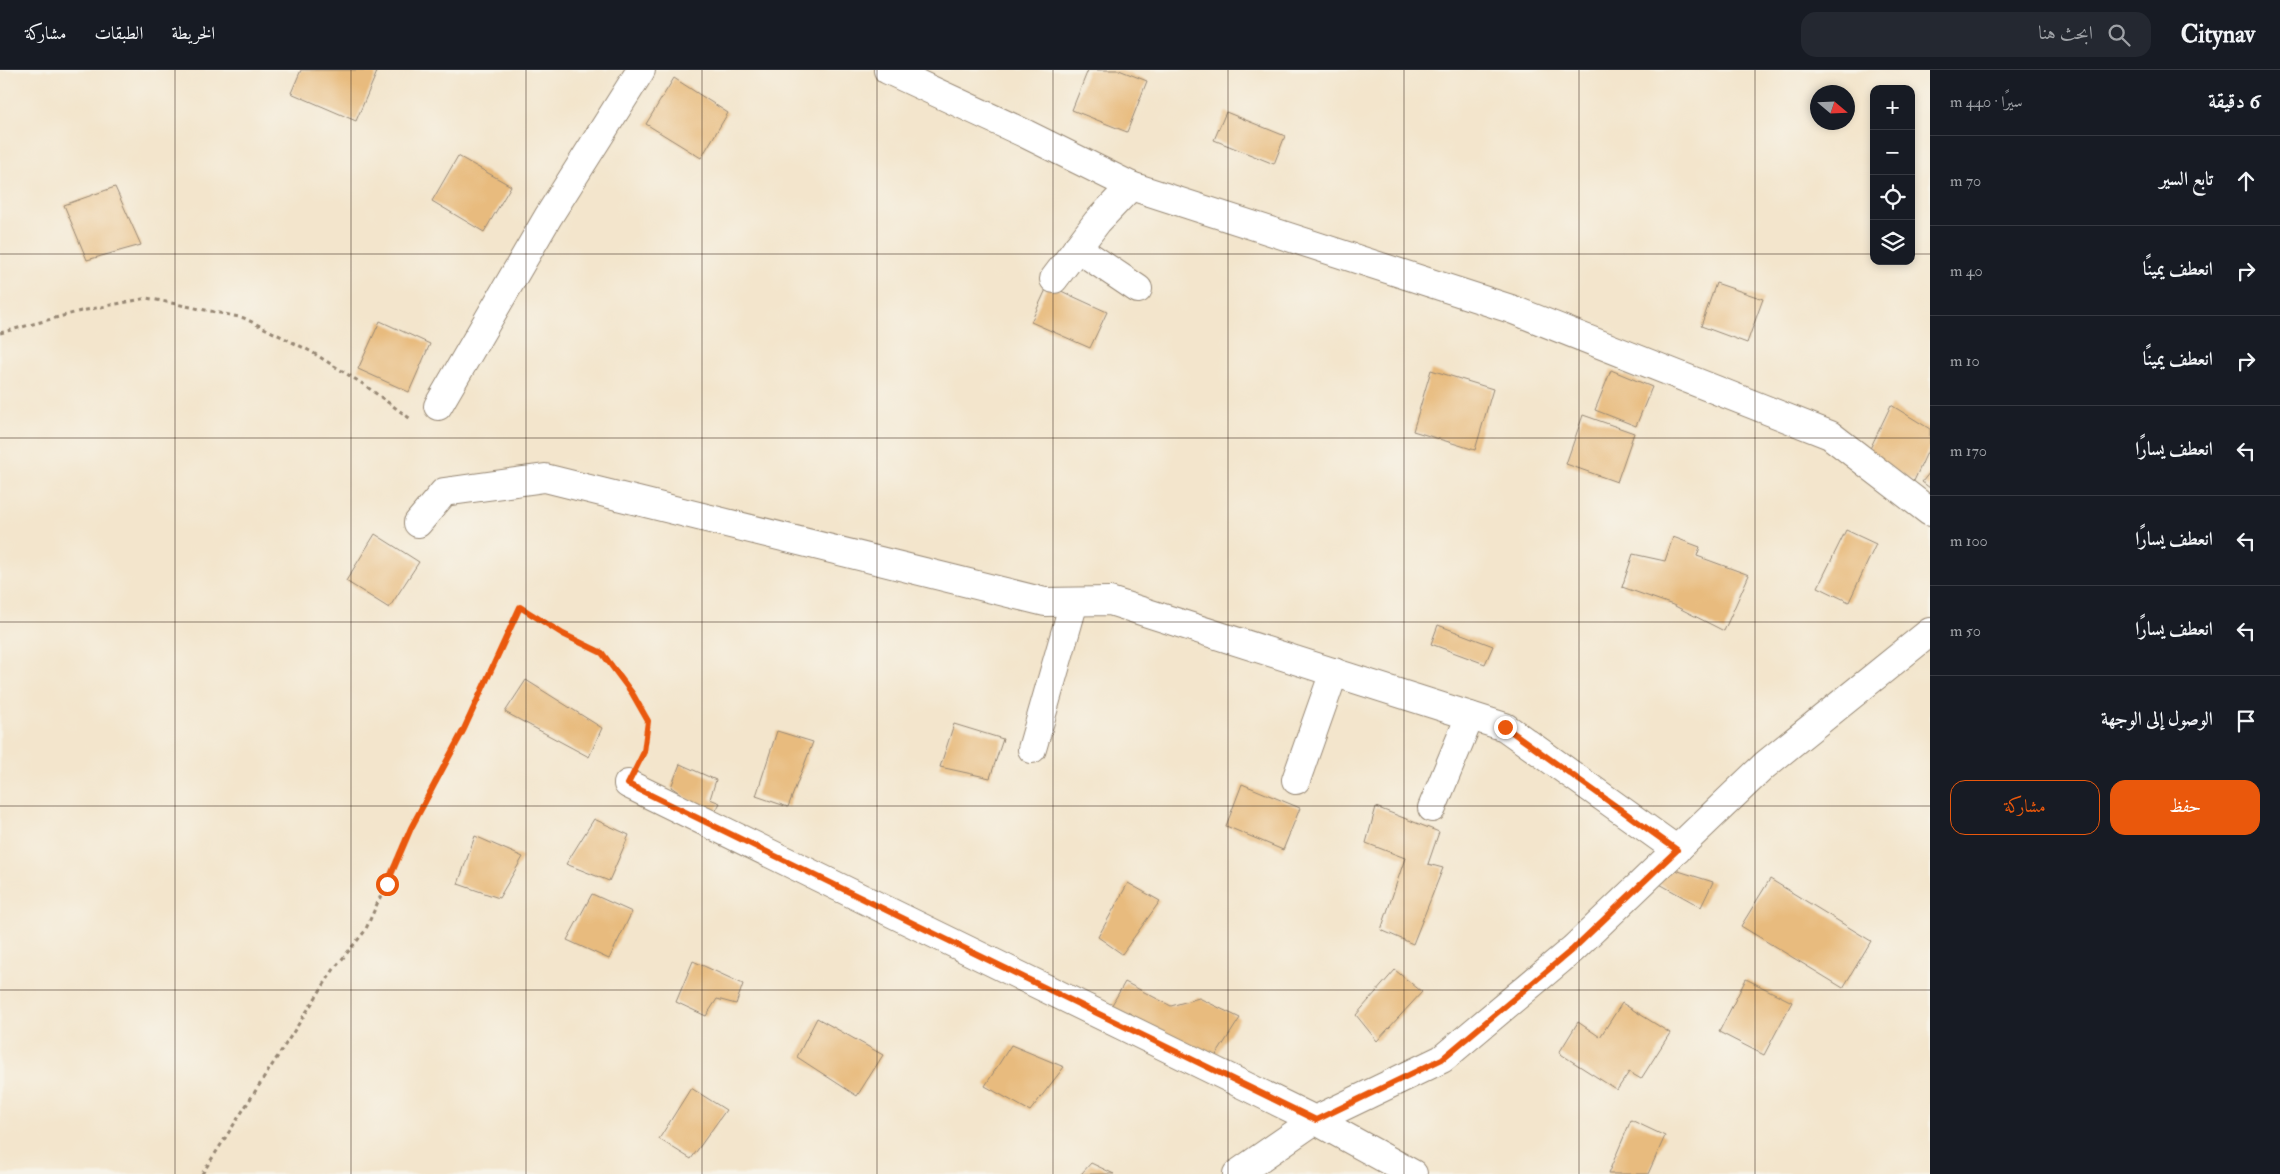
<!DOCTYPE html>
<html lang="ar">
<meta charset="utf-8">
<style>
body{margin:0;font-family:"IM FELL Double Pica",Amiri,serif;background:#242831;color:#f1f3f6;direction:rtl}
.controls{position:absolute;right:15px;top:15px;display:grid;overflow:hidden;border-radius:10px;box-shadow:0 2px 8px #0003}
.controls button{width:45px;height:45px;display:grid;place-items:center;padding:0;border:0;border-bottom:1px solid #363941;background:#171b24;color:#f1f3f6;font:25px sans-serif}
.compass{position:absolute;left:1810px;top:15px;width:45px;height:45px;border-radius:50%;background:#171b24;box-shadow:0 2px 8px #0003;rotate:109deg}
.stop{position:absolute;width:15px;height:15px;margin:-11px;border:4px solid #ea580c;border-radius:50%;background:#fff}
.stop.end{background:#ea580c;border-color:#fff;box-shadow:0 1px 5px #0008}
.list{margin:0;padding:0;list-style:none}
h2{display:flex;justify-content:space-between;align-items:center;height:65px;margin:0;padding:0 20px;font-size:21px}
h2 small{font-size:16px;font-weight:400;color:#9ea1a6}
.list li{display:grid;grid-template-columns:32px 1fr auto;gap:15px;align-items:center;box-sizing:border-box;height:90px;padding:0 20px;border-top:1px solid #363941}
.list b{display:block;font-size:19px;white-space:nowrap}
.list em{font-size:16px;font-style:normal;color:#9ea1a6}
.actions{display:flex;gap:10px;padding:15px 20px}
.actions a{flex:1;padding:11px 0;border:1px solid #ea580c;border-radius:15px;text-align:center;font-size:18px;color:#ea580c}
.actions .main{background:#ea580c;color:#fff}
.icon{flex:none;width:28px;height:28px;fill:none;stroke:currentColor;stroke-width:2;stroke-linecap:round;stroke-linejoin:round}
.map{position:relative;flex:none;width:1930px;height:1104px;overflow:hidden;direction:ltr}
header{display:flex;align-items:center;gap:30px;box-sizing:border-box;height:70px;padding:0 25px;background:#171b24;border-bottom:1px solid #363941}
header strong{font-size:24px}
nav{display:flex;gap:28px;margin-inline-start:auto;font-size:18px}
.search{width:350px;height:45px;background:#242831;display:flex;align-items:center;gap:12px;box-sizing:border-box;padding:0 18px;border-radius:15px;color:#9ea1a6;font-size:19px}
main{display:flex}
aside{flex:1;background:#171b24}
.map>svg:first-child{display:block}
.building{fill:#e8bb7e}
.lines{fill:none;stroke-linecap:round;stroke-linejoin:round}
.minor-casing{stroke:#978875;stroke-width:30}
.path{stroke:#978875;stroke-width:3;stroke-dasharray:4 4;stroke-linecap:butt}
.minor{stroke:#fff;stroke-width:28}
.route{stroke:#ea580c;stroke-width:6}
.grid{fill:none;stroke:#3b2a1e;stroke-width:1;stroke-opacity:0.55}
</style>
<header>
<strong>Citynav</strong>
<div class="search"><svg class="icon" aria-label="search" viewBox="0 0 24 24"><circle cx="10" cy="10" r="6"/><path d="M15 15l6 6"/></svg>ابحث هنا</div>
<nav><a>الخريطة</a><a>الطبقات</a><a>مشاركة</a></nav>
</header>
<main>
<aside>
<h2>6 دقيقة<small>سيرًا · 440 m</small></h2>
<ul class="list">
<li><svg class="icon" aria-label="ahead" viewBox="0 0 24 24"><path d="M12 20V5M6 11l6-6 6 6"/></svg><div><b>تابع السير</b></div><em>70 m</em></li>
<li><svg class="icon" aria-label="right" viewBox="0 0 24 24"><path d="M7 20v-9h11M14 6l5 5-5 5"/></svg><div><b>انعطف يمينًا</b></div><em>40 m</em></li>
<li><svg class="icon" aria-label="right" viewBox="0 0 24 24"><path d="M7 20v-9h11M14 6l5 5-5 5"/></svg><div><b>انعطف يمينًا</b></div><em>10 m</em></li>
<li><svg class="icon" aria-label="left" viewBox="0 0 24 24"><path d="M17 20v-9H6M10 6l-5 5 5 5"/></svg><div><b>انعطف يسارًا</b></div><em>170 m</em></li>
<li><svg class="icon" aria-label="left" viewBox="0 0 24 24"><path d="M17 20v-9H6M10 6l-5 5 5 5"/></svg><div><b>انعطف يسارًا</b></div><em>100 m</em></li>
<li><svg class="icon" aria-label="left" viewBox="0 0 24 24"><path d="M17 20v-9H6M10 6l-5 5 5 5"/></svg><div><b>انعطف يسارًا</b></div><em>50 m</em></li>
<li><svg class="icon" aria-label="arrive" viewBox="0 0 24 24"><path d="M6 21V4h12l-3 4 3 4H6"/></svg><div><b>الوصول إلى الوجهة</b></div></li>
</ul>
<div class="actions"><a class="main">حفظ</a><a>مشاركة</a></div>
</aside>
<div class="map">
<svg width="1930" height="1104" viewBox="0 0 1930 1104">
<rect width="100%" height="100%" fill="#f7f3e8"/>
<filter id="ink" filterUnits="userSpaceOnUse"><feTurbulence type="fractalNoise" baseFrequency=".02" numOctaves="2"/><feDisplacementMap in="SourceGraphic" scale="10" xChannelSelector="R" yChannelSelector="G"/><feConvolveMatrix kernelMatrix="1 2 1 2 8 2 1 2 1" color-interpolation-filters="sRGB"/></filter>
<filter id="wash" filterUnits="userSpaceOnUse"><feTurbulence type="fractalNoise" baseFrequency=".0096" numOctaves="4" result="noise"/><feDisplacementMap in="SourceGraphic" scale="20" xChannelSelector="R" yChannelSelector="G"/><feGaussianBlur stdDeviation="1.12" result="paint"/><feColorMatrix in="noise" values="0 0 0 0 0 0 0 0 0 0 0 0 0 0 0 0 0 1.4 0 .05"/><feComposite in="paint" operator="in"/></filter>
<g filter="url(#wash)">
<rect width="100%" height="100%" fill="#f3e5cc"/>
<g id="blocks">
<g class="building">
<path d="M301 0H373L377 2 356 51 291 23Z"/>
<path d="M1088 0H1119L1147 11 1127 62 1072 40Z"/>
<path d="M674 8 728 43 701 88 646 54Z"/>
<path d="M1226 42 1285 66 1274 94 1214 70Z"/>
<path d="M458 86 511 116 484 162 432 131Z"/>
<path d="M115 117 141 175 87 190 64 135Z"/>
<path d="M1716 213 1763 229 1747 273 1701 256Z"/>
<path d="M1048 215 1107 242 1090 278 1031 252Z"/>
<path d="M380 251 430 274 409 322 358 299Z"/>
<path d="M1431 300 1493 319 1475 380 1413 361Z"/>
<path d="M1611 300 1652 317 1636 356 1595 340Z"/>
<path d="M1891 335 1930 359V376L1914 411 1867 385Z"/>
<path d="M1583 345 1634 363 1617 412 1566 394Z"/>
<path d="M1930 402V418L1922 412Z"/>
<path d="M1846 460 1876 474 1849 532 1818 517Z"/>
<path d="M375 464 419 492 389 538 346 511Z"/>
<path d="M1673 467 1700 477 1697 486 1749 505 1724 561 1673 535 1622 517 1633 484 1665 491Z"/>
<path d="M1438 555 1493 576 1485 594 1431 574Z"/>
<path d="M526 610 602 658 589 687 505 642Z"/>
<path d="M954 654 1003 669 990 708 940 697Z"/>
<path d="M777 661 813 672 788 737 756 726Z"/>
<path d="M680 694 716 710 710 729 720 733 713 746 671 717Z"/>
<path d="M1242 714 1300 738 1283 780 1226 756Z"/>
<path d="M1376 737 1439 762 1428 794 1443 798 1413 874 1381 860 1405 788 1366 773Z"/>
<path d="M594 749 629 765 609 811 566 794Z"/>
<path d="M475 766 523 787 499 828 458 814Z"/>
<path d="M1669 798 1713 812 1701 837 1656 812Z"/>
<path d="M1770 809 1871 871 1843 918 1741 856Z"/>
<path d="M1128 813 1160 831 1122 884 1098 867Z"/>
<path d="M592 824 632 842 609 889 567 870Z"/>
<path d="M693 891 743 914 736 934 717 929 706 946 676 932Z"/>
<path d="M1395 900 1422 922 1377 971 1356 945Z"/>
<path d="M1746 909 1792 932 1764 985 1719 962Z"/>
<path d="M1125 912 1171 936 1199 928 1240 948 1211 993 1109 940Z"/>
<path d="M1622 933 1670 963 1641 1009 1629 1002 1617 1020 1559 983 1578 952 1600 967Z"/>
<path d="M817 948 883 985 857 1026 797 987Z"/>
<path d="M1011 975 1064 997 1030 1041 985 1016Z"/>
<path d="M691 1018 726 1040 691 1089 659 1069Z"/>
<path d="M1631 1050 1665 1066 1648 1104H1608Z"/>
<path d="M1091 1093 1114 1104H1081Z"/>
</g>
</g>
</g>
<g filter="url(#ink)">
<use href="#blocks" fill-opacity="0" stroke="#978875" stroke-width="1"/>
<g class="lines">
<defs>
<g id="minor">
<path d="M888 0 1026 64 1131 116 1511 239 1830 365 1930 442"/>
<path d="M1077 178 1138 219"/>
<path d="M1054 209 1097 152 1131 116"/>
<path d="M438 336 548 147 641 0"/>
<path d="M418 453 444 422 545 408 1045 532 1110 531 1505 657 1677 780"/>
<path d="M1032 679 1074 532"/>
<path d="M1296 710 1334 602"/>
<path d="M628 714 1315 1050 1413 1104"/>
<path d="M1432 738 1470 646"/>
<path d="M1237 1104 1315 1050 1442 989 1573 879 1765 695 1930 562"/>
</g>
</defs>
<use href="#minor" class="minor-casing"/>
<g class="path">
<path d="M0 263 81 241 147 228 244 248 310 281 363 314 412 350"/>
<path d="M202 1104 334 899 365 861 411 758 464 659 520 537 563 564 603 583 632 623 648 651 644 682 641 689"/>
</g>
<use href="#minor" class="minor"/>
</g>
</g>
<g class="lines" filter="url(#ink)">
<path class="route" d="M387 814 411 758 464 659 520 537 563 564 602 583 632 623 648 651 644 682 628 714 1316 1050 1442 989 1573 879 1677 780 1505 657"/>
</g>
<path class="grid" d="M175 0V1104M351 0V1104M526 0V1104M702 0V1104M877 0V1104M1053 0V1104M1228 0V1104M1404 0V1104M1579 0V1104M1755 0V1104M0 184H1874M1911 184H1930M0 368H1930M0 552H1930M0 736H1930M0 920H1930"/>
</svg>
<div class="controls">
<button>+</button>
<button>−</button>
<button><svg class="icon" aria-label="locate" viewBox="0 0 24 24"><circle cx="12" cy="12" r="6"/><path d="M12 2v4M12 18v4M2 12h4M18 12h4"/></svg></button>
<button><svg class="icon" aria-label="layers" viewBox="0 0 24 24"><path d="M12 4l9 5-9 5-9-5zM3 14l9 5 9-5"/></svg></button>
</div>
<svg class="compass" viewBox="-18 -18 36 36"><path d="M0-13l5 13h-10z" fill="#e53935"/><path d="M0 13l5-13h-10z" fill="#9ea1a6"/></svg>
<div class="stop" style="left:387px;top:814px"></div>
<div class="stop end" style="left:1505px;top:657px"></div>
</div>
</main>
